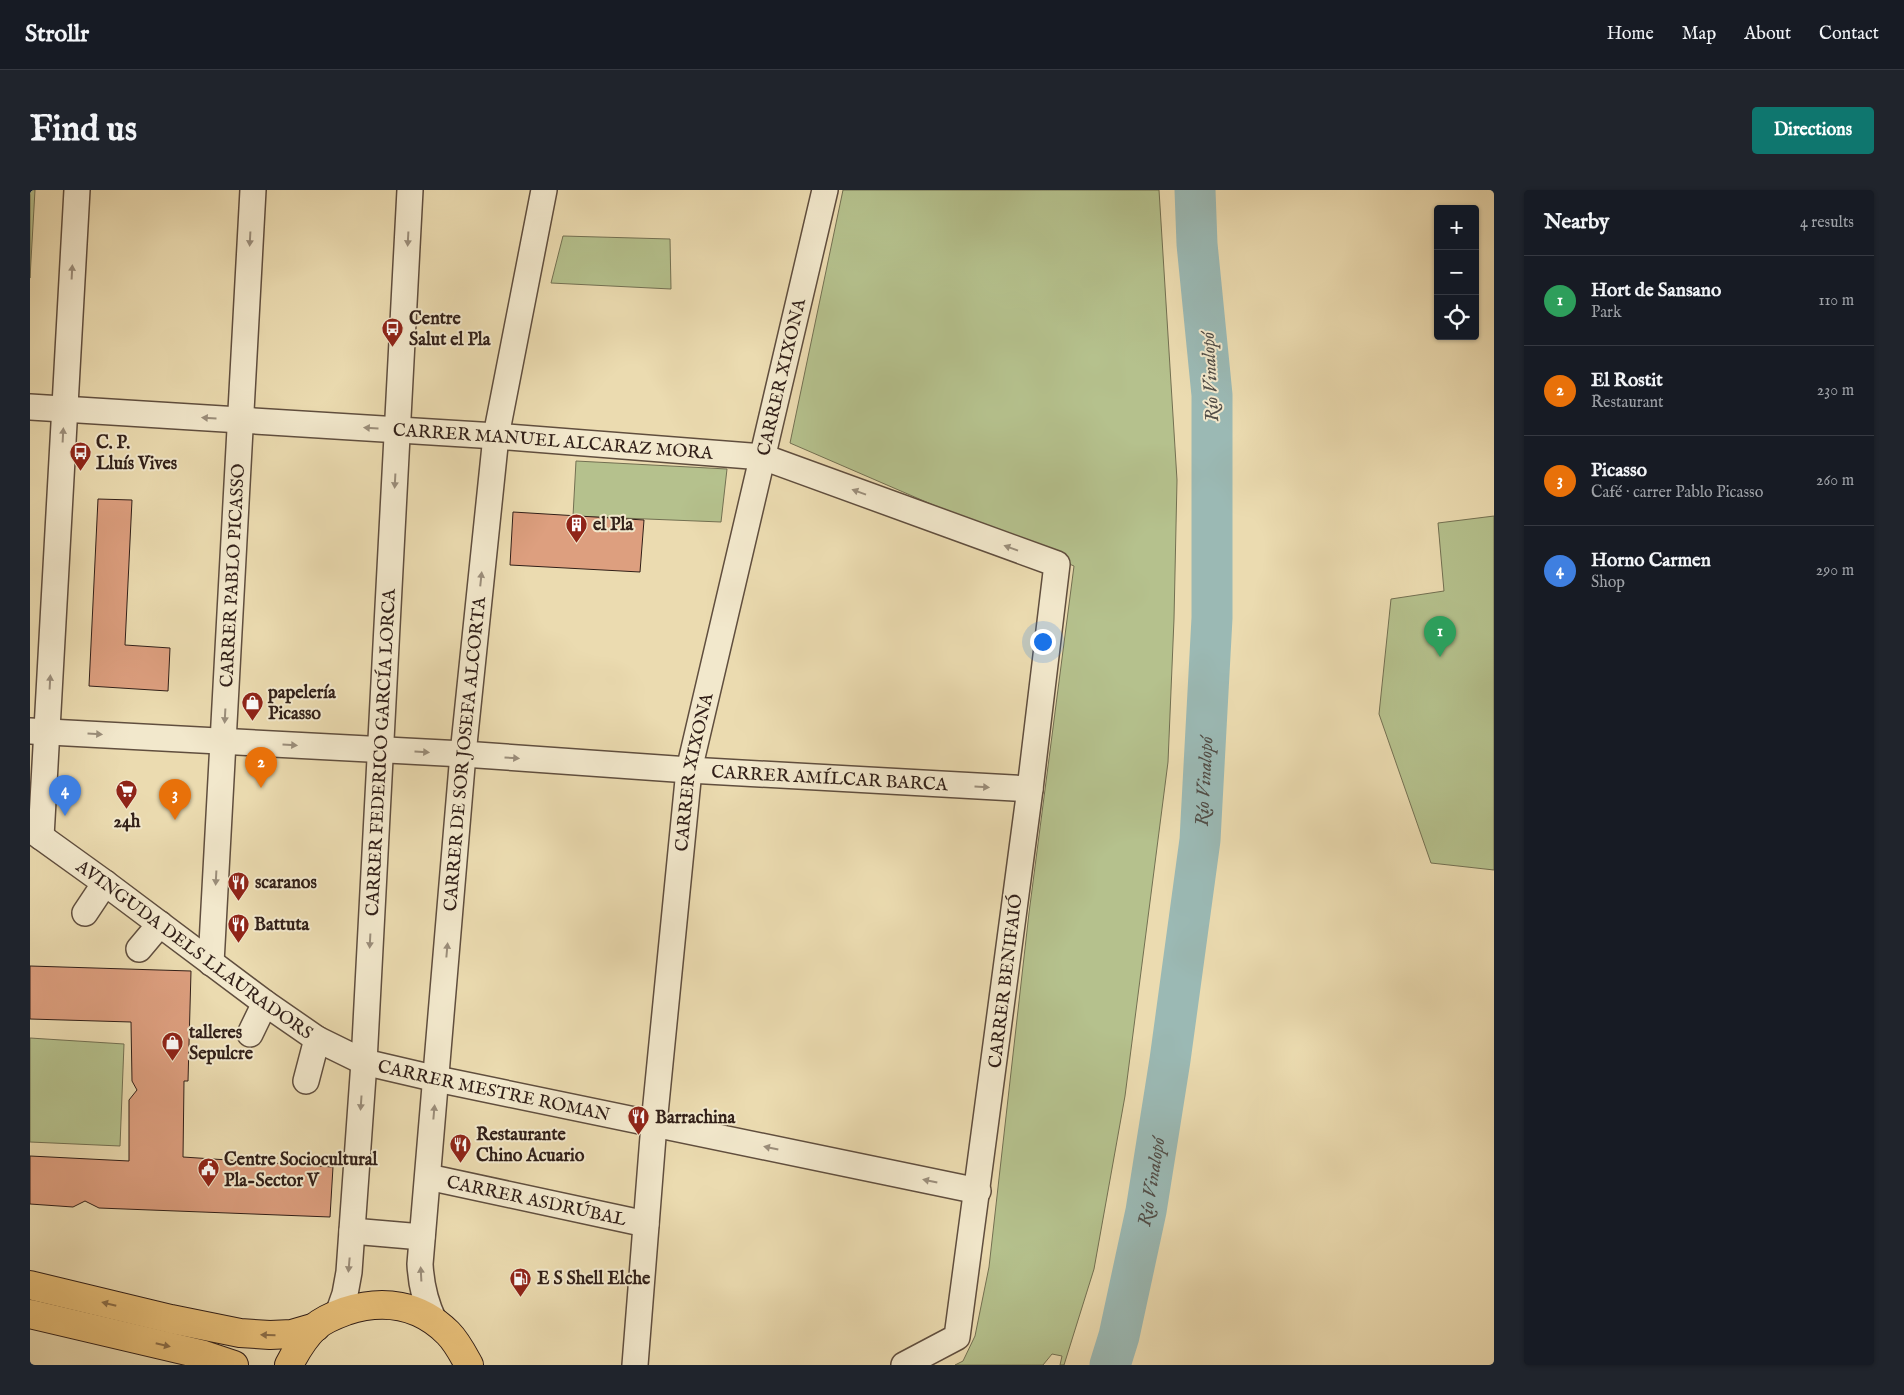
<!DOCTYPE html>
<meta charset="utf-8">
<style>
body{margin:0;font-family:"IM FELL English",serif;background:#20242c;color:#f1f3f6}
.controls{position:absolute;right:15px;top:15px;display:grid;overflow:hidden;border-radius:5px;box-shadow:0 1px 4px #0004}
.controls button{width:45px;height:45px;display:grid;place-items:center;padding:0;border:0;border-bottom:1px solid #363941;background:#171b24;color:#f1f3f6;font:25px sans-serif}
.you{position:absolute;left:1012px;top:451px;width:18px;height:18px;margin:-12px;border:4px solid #fff;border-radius:50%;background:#1a73e8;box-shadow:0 0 0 8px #1a73e833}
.badge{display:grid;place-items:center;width:32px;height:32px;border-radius:50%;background:#0f766e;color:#fff;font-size:16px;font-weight:700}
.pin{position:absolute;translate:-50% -41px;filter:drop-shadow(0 1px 2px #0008)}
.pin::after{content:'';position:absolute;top:26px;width:18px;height:15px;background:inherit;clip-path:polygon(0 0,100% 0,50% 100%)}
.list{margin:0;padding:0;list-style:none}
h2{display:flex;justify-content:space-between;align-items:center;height:65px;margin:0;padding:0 20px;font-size:21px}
h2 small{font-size:16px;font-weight:400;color:#9ea1a6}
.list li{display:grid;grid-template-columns:32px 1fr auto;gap:15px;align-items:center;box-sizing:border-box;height:90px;padding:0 20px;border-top:1px solid #363941}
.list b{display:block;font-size:19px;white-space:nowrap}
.list p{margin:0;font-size:16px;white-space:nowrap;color:#9ea1a6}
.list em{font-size:16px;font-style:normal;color:#9ea1a6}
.icon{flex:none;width:28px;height:28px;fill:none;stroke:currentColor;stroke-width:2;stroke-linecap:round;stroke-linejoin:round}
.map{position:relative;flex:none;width:1464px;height:1175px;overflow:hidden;border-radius:5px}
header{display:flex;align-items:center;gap:30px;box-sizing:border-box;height:70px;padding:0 25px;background:#171b24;border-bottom:1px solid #363941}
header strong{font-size:24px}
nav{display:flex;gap:28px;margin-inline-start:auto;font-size:18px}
.intro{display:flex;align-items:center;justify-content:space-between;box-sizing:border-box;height:120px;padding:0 30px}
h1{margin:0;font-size:35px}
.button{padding:12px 22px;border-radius:5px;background:#0f766e;color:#fff;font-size:18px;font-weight:700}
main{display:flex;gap:30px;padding:0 30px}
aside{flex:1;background:#171b24;border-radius:5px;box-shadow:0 1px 4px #0004}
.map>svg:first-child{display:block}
.green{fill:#b5c18d;stroke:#737052}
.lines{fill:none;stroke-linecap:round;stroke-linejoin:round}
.river{stroke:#9bb9b4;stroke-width:41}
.building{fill:#dd9f7f;stroke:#311f18}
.minor-casing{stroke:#604e3e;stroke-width:28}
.major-casing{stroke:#311f18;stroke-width:30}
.minor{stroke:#f2e8cc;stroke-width:25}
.major{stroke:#e6be78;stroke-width:28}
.oneway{fill:#9b8e7b}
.oneway2{fill:#8c6e48}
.labels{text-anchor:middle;stroke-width:4;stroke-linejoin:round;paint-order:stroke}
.poi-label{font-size:18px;font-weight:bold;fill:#311f18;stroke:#f2e8cc;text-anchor:start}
.street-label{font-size:18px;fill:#311f18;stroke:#f2e8cc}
.water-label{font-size:19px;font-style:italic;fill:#514d47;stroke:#f2e8cc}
</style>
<header>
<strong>Strollr</strong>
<nav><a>Home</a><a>Map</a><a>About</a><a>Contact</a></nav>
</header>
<div class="intro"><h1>Find us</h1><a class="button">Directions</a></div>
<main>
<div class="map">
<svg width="1464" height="1175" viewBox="0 0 1464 1175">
<rect width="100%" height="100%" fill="#ebdbb0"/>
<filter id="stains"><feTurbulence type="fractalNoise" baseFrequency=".004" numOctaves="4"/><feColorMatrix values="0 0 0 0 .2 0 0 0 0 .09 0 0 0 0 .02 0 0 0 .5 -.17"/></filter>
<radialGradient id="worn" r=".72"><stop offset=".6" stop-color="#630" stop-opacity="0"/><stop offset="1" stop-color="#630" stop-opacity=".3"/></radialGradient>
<g class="green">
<path d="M0 0H5L0 88Z"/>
<path d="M813 0H1129L1147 290 1144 429 1138 572 1095 906 1064 1079 1034 1175H1030L1032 1166 1022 1164 1013 1175H925L933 1171 945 1146 959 1077 999 723 1044 376 760 253Z"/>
<path d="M533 46 640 49 641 99 521 93Z"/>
<path d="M546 271 697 279 691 332 543 326Z"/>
<path d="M1464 326V680L1401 673 1349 524 1361 409 1414 401 1408 333Z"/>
<path d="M0 848 94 854 90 956 0 952Z"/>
</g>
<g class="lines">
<path class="river" id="s1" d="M1080 1175 1089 1146 1116 1021 1140 870 1170 650 1182 428V205L1167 54 1165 0"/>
</g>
<g class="building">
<path d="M68 309 102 310 95 455 140 458 138 501 59 496Z"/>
<path d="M483 322 614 330 610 382 480 375Z"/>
<path d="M0 776 161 781 158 891H154L153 967 303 977 300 1027 69 1018 55 1011 43 1017 0 1014V966L99 971V910L107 900 102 891 101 832 0 829Z"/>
</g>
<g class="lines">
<defs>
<g id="minor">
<path id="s2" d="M0 217 466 246 733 267 1027 374 1000 599 927 1147 874 1175"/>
<path id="s3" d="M0 541 433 564 659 580 1000 599"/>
<path id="s4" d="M0 639 75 693 235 813 287 849 334 872 407 889 948 1001"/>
<path d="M11 647 47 0"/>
<path d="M55 723 75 693"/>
<path d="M109 759 130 734"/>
<path id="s5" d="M181 773 223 0"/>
<path d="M220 844 235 813"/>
<path d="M276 891 287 849"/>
<path id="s6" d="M398 987 616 1034"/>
<path d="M322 1041 392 1047"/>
<path id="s7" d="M308 1124 315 1104 319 1082 334 872 380 0"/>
<path id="s8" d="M404 1131C395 1112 391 1094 390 1074L433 564 466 246 514 0"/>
<path id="s9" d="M605 1175 624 934 659 580 795 0"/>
</g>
<g id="major">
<path d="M0 1095 141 1129 210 1143 240 1145 262 1144 286 1137"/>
<path d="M0 1124 174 1165 204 1175"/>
<path d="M259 1175C266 1161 274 1148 285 1137 293 1130 305 1125 316 1121 353 1109 389 1114 418 1143 427 1152 433 1164 439 1175"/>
</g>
</defs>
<use href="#minor" class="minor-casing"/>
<use href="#major" class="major-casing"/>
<use href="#minor" class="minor"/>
<use href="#major" class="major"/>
</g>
<defs><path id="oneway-solid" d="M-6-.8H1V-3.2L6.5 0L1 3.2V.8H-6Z" transform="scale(1.25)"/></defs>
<g class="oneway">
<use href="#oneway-solid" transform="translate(220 49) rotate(93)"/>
<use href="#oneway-solid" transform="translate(378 49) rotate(93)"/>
<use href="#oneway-solid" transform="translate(42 82) rotate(-87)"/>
<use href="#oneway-solid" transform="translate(179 228) rotate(-176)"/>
<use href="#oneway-solid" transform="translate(341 238) rotate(-176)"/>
<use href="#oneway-solid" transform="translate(33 245) rotate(-87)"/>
<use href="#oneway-solid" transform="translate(365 291) rotate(93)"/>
<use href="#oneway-solid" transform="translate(829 302) rotate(-160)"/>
<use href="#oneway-solid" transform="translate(981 358) rotate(-160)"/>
<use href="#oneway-solid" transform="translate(451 389) rotate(-84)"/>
<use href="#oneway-solid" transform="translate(20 492) rotate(-87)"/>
<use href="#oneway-solid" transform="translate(195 526) rotate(93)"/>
<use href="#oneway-solid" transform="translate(65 544) rotate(3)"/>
<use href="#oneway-solid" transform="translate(260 555) rotate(3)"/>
<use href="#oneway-solid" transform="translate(392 562) rotate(3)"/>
<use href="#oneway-solid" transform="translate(482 568) rotate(4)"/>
<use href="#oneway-solid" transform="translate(952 597) rotate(3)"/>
<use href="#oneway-solid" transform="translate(186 688) rotate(93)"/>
<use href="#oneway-solid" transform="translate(340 751) rotate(93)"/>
<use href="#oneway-solid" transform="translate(417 760) rotate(-85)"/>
<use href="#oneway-solid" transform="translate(331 913) rotate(94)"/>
<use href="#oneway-solid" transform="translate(404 922) rotate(-85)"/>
<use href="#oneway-solid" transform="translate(741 958) rotate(-168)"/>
<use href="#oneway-solid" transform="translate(900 991) rotate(-168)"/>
<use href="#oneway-solid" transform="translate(319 1075) rotate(95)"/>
<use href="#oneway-solid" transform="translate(391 1084) rotate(-93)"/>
</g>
<g class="oneway2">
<use href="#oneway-solid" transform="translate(79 1114) rotate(-166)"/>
<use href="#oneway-solid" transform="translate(238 1145) rotate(-178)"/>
<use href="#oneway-solid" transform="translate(133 1155) rotate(13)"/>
</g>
<defs>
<symbol id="bus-pin" viewBox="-11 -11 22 30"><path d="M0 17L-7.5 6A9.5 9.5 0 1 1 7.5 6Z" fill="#8f2418" stroke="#f2e8cc"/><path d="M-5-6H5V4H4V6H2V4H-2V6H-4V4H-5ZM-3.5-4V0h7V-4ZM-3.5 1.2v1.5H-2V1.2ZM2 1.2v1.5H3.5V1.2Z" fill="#fff"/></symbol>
<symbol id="building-pin" viewBox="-11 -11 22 30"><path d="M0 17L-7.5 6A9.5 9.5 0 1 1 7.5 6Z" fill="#8f2418" stroke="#f2e8cc"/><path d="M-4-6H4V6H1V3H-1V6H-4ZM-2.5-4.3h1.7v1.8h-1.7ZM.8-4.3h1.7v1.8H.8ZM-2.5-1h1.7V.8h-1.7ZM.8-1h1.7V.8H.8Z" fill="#fff"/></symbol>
<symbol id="shop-pin" viewBox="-11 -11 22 30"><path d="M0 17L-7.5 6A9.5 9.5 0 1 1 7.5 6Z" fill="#8f2418" stroke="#f2e8cc"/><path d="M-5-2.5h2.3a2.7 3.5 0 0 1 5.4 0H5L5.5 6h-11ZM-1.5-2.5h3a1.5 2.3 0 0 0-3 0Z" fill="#fff"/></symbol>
<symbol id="supermarket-pin" viewBox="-11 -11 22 30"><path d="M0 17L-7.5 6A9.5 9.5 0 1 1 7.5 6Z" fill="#8f2418" stroke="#f2e8cc"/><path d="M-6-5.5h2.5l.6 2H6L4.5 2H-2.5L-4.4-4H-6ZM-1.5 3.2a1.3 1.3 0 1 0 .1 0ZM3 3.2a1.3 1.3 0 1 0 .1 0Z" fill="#fff"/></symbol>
<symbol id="restaurant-pin" viewBox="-11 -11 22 30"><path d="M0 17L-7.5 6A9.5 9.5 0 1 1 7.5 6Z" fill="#8f2418" stroke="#f2e8cc"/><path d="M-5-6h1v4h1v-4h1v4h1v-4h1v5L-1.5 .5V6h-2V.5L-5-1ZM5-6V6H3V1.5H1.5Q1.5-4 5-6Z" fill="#fff"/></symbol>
<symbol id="civic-pin" viewBox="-11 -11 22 30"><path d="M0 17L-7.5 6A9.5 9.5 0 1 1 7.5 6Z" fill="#8f2418" stroke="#f2e8cc"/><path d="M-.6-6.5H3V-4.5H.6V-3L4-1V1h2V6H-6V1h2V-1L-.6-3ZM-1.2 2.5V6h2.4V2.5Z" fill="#fff"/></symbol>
<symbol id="fuel-pin" viewBox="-11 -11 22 30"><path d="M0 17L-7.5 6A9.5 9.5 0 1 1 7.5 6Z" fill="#8f2418" stroke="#f2e8cc"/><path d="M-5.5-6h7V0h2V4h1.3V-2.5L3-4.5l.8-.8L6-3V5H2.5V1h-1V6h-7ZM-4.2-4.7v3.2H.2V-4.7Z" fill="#fff"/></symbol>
</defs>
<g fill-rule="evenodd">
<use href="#bus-pin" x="350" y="126" width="25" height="34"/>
<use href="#bus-pin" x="38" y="250" width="25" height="34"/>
<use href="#building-pin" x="534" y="322" width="25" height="34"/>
<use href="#shop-pin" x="210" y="500" width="25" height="34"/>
<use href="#supermarket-pin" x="84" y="588" width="25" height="34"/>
<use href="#restaurant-pin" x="196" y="680" width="25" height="34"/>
<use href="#restaurant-pin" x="196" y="722" width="25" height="34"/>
<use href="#shop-pin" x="130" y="840" width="25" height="34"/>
<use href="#restaurant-pin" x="596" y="914" width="25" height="34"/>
<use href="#restaurant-pin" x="418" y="942" width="25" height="34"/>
<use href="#civic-pin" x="166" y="966" width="25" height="34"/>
<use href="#fuel-pin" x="478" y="1076" width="25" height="34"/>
</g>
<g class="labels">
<g class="poi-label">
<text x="379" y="134">Centre<tspan x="379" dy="21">Salut el Pla</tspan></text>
<text x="66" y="258">C. P.<tspan x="66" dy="21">Lluís Vives</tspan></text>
<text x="563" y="340">el Pla</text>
<text x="238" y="508">papelería<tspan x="238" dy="21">Picasso</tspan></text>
<text x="97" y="637" text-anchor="middle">24h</text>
<text x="225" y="698">scaranos</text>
<text x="224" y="740">Battuta</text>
<text x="159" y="848">talleres<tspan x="159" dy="21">Sepulcre</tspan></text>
<text x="625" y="933">Barrachina</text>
<text x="446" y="950">Restaurante<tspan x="446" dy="21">Chino Acuario</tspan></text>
<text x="194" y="975">Centre Sociocultural<tspan x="194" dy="21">Pla-Sector V</tspan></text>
<text x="507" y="1094">E S Shell Elche</text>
</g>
<g class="street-label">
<text dy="6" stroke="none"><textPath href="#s9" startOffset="1001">CARRER XIXONA</textPath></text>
<text dy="6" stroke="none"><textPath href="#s2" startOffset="524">CARRER MANUEL ALCARAZ MORA</textPath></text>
<text dy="6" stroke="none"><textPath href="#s5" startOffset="388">CARRER PABLO PICASSO</textPath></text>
<text dy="6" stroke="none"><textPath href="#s7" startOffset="564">CARRER FEDERICO GARCÍA LORCA</textPath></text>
<text dy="6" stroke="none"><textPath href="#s8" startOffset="571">CARRER DE SOR JOSEFA ALCORTA</textPath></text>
<text dy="6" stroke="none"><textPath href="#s9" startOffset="596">CARRER XIXONA</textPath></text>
<text dy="6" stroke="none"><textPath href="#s3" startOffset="801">CARRER AMÍLCAR BARCA</textPath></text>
<text dy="6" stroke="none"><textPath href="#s4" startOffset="204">AVINGUDA DELS LLAURADORS</textPath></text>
<text transform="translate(975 791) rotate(-83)" y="6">CARRER BENIFAIÓ</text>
<text dy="6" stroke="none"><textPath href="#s4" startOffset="541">CARRER MESTRE ROMAN</textPath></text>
<text dy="6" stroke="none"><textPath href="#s6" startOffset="111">CARRER ASDRÚBAL</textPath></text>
</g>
<g class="water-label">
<text transform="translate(1179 187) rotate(-93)" y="7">Río Vinalopó</text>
<text dy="7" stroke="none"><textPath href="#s1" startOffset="592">Río Vinalopó</textPath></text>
<text dy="7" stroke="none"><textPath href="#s1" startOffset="188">Río Vinalopó</textPath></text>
</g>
</g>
<rect width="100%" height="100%" filter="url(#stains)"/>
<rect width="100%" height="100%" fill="url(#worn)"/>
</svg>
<div class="controls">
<button>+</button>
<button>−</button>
<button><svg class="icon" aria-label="locate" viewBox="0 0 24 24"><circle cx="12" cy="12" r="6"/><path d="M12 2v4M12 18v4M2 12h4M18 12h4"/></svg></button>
</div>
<div class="you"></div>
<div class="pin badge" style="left:1410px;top:467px;background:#2e9e5b">1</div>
<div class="pin badge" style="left:231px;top:598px;background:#e8710a">2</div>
<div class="pin badge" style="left:145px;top:630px;background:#e8710a">3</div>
<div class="pin badge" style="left:35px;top:626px;background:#3f7fe0">4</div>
</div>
<aside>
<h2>Nearby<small>4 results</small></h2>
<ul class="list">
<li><span class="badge" style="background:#2e9e5b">1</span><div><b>Hort de Sansano</b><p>Park</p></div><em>110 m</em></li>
<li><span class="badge" style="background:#e8710a">2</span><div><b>El Rostit</b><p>Restaurant</p></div><em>230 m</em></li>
<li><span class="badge" style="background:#e8710a">3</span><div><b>Picasso</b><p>Café · carrer Pablo Picasso</p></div><em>260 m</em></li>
<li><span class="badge" style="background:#3f7fe0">4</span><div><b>Horno Carmen</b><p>Shop</p></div><em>290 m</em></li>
</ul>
</aside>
</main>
